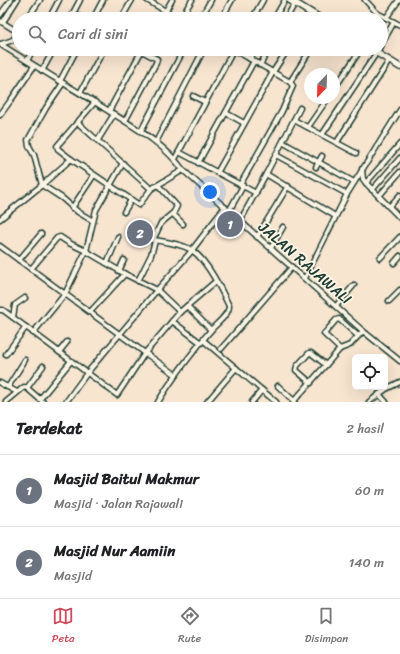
<!DOCTYPE html>
<html lang="id">
<meta charset="utf-8">
<style>
body{margin:0;font-family:Sriracha,sans-serif;background:#f2f2f2;color:#202124}
.controls{position:absolute;right:12px;bottom:12px;display:grid;overflow:hidden;border-radius:6px;box-shadow:0 4px 16px #0002}
.controls button{width:36px;height:36px;display:grid;place-items:center;padding:0;border:0;border-bottom:1px solid #e0e0e0;background:#fff;color:#202124;font:20px sans-serif}
.compass{position:absolute;left:304px;top:68px;width:36px;height:36px;border-radius:50%;background:#fff;box-shadow:0 4px 16px #0002;rotate:203deg}
.you{position:absolute;left:210px;top:192px;width:14px;height:14px;margin:-10px;border:3px solid #fff;border-radius:50%;background:#1a73e8;box-shadow:0 0 0 6px #1a73e833}
.badge{display:grid;place-items:center;width:26px;height:26px;border-radius:50%;background:#d1495b;color:#fff;font-size:13px;font-weight:700}
.pin{position:absolute;translate:-50% -50%;border:2px solid #fff;box-shadow:0 1px 4px #0006}
.list{margin:0;padding:0;list-style:none}
h2{display:flex;justify-content:space-between;align-items:center;height:52px;margin:0;padding:0 16px;font-size:17px}
h2 small{font-size:13px;font-weight:400;color:#757577}
.list li{display:grid;grid-template-columns:26px 1fr auto;gap:12px;align-items:center;box-sizing:border-box;height:72px;padding:0 16px;border-top:1px solid #e0e0e0}
.list b{display:block;font-size:15px;white-space:nowrap}
.list p{margin:0;font-size:13px;white-space:nowrap;color:#757577}
.list em{font-size:13px;font-style:normal;color:#757577}
.icon{flex:none;width:22px;height:22px;fill:none;stroke:currentColor;stroke-width:2;stroke-linecap:round;stroke-linejoin:round}
.map{position:relative;flex:none;width:400px;height:402px;overflow:hidden}
.search{position:absolute;background:#fff;box-shadow:0 4px 16px #0002;left:12px;right:12px;top:12px;height:44px;display:flex;align-items:center;gap:10px;box-sizing:border-box;padding:0 14px;border-radius:22px;color:#757577;font-size:15px}
.sheet{height:196px;background:#fff}
nav{display:flex;justify-content:space-around;align-items:center;box-sizing:border-box;height:56px;border-top:1px solid #e0e0e0;background:#fff;font-size:11px;color:#757577}
nav a{display:grid;justify-items:center;gap:2px}
nav .on{color:#d1495b}
.map>svg:first-child{display:block}
.lines{fill:none;stroke-linecap:round;stroke-linejoin:round}
.minor-casing{stroke:#1f3d34;stroke-width:7}
.tertiary-casing{stroke:#1f3d34;stroke-width:8}
.secondary-casing{stroke:#1f3d34;stroke-width:9}
.minor{stroke:#fcf5e5;stroke-width:4}
.tertiary{stroke:#fcf5e5;stroke-width:5.5}
.secondary{stroke:#fcf5e5;stroke-width:6}
.labels{text-anchor:middle;stroke-width:3.5;stroke-linejoin:round;paint-order:stroke}
.street-label{font-size:15px;fill:#1f3d34;stroke:#fcf5e5}
</style>
<div class="map">
<svg width="400" height="402" viewBox="0 0 400 402">
<rect width="100%" height="100%" fill="#f8e5d0"/>
<filter id="ink" filterUnits="userSpaceOnUse"><feTurbulence type="fractalNoise" baseFrequency=".025" numOctaves="2"/><feDisplacementMap in="SourceGraphic" scale="8" xChannelSelector="R" yChannelSelector="G"/><feConvolveMatrix kernelMatrix="1 2 1 2 8 2 1 2 1" color-interpolation-filters="sRGB"/></filter>
<g filter="url(#ink)">
<g class="lines">
<defs>
<g id="minor">
<path d="M147 0 179 19"/>
<path d="M365 0 377 13 400 25"/>
<path d="M73 13 83 19"/>
<path d="M0 15 11 0"/>
<path d="M386 18 399 0"/>
<path d="M27 19 40 0"/>
<path d="M49 19 59 0"/>
<path d="M70 19 80 0"/>
<path d="M93 19 103 0"/>
<path d="M121 19 132 0"/>
<path d="M161 19 172 0"/>
<path d="M180 19 192 0"/>
<path d="M200 19 211 0"/>
<path d="M221 19 232 0"/>
<path d="M252 19 263 0"/>
<path d="M274 19 285 0"/>
<path d="M286 19 295 3"/>
<path d="M307 19 311 13"/>
<path d="M0 21 18 32"/>
<path d="M3 22 17 0"/>
<path d="M0 44C34 66 69 86 104 108 132 126 163 142 183 170L363 331 400 361"/>
<path d="M1 44 13 40 19 31"/>
<path d="M381 45 394 22"/>
<path d="M233 49 290 82 293 86 282 111 240 185"/>
<path d="M250 59 256 49"/>
<path d="M27 61 33 49"/>
<path d="M260 65 269 49"/>
<path d="M42 71 54 49"/>
<path d="M60 81 77 49"/>
<path d="M290 82 311 49"/>
<path d="M63 83 46 108 28 140 29 146 34 155 42 185 62 198 78 212 93 221"/>
<path d="M334 89 361 49"/>
<path d="M80 93 104 49"/>
<path d="M193 96 205 102"/>
<path d="M95 102 57 146 58 149 71 159 139 205 151 189 183 170"/>
<path d="M300 108 266 174 335 216"/>
<path d="M109 111 142 50"/>
<path d="M226 113 244 123"/>
<path d="M0 115 11 100 34 66"/>
<path d="M294 120 356 153"/>
<path d="M125 121 156 63 157 59 155 58 138 49"/>
<path d="M77 122 151 189"/>
<path d="M308 127 328 98"/>
<path d="M141 131 184 49"/>
<path d="M322 135 379 49"/>
<path d="M98 140 114 114"/>
<path d="M156 142 204 49"/>
<path d="M337 142 389 61"/>
<path d="M284 143 354 182"/>
<path d="M179 152 256 193"/>
<path d="M276 155 347 194"/>
<path d="M175 159 234 49"/>
<path d="M198 163 254 61"/>
<path d="M316 167 322 156"/>
<path d="M362 169 363 179 366 183 400 218"/>
<path d="M217 173 273 72 288 49"/>
<path d="M366 183 400 144"/>
<path d="M158 185 177 206 173 214 183 224"/>
<path d="M372 190 400 158"/>
<path d="M379 196 400 172"/>
<path d="M389 207 400 195"/>
<path d="M72 208 94 175"/>
<path d="M229 211 243 186"/>
<path d="M124 212 131 200"/>
<path d="M0 219 42 185 71 159"/>
<path d="M240 221 266 174"/>
<path d="M257 237 288 186"/>
<path d="M145 239C157 240 184 244 193 251 208 262 221 289 229 306 229 315 217 323 211 330 191 354 174 376 158 402"/>
<path d="M153 240 161 223 173 213"/>
<path d="M0 246 145 353 175 374"/>
<path d="M271 248 283 227"/>
<path d="M380 258 400 237"/>
<path d="M19 260 41 234"/>
<path d="M107 263 118 237"/>
<path d="M394 263 400 256"/>
<path d="M31 269 57 238 60 237 69 243 86 251 125 274 157 290 180 312"/>
<path d="M119 271 124 260"/>
<path d="M305 278 347 194 400 110"/>
<path d="M138 281 151 255 155 241"/>
<path d="M389 301 400 290"/>
<path d="M187 306 211 330"/>
<path d="M336 306 354 285"/>
<path d="M0 310H3L117 395 145 353 180 312 215 282"/>
<path d="M90 312 125 274"/>
<path d="M13 317 15 305 25 298"/>
<path d="M172 321 201 343"/>
<path d="M33 333 65 294 86 251 96 210 123 163"/>
<path d="M203 340 276 402"/>
<path d="M221 349 292 267"/>
<path d="M340 349 324 334 336 320 339 319 358 336"/>
<path d="M59 352 67 342"/>
<path d="M6 354 26 327"/>
<path d="M0 383 17 392"/>
<path d="M311 383 296 370 297 366 309 353H311L326 365"/>
<path d="M278 386 294 401"/>
<path d="M8 387 25 360"/>
<path d="M27 388 43 366"/>
<path d="M379 394 386 402"/>
<path d="M40 399 71 361"/>
<path d="M6 402 24 387 27 388 43 402"/>
<path d="M66 402 87 373 157 290 189 254 225 207"/>
<path d="M207 402 236 368"/>
<path d="M252 402 262 390"/>
<path d="M293 402 340 349 350 345 363 331"/>
<path d="M369 402 386 389 400 382"/>
</g>
<path id="tertiary" d="M377 53 400 67"/>
<g id="secondary">
<path d="M290 0 321 19"/>
<path d="M370 49 377 53"/>
</g>
</defs>
<use href="#minor" class="minor-casing"/>
<use href="#tertiary" class="tertiary-casing"/>
<use href="#secondary" class="secondary-casing"/>
<use href="#minor" class="minor"/>
<use href="#tertiary" class="tertiary"/>
<use href="#secondary" class="secondary"/>
</g>
</g>
<g class="labels">
<g class="street-label">
<text transform="translate(305 263) rotate(41)" y="5">JALAN RAJAWALI</text>
</g>
</g>
</svg>
<div class="controls">
<button><svg class="icon" aria-label="locate" viewBox="0 0 24 24"><circle cx="12" cy="12" r="6"/><path d="M12 2v4M12 18v4M2 12h4M18 12h4"/></svg></button>
</div>
<svg class="compass" viewBox="-18 -18 36 36"><path d="M0-13l5 13h-10z" fill="#e53935"/><path d="M0 13l5-13h-10z" fill="#757577"/></svg>
<div class="you"></div>
<div class="pin badge" style="left:230px;top:224px;background:#6b7280">1</div>
<div class="pin badge" style="left:140px;top:233px;background:#6b7280">2</div>
<div class="search"><svg class="icon" aria-label="search" viewBox="0 0 24 24"><circle cx="10" cy="10" r="6"/><path d="M15 15l6 6"/></svg>Cari di sini</div>
</div>
<section class="sheet">
<h2>Terdekat<small>2 hasil</small></h2>
<ul class="list">
<li><span class="badge" style="background:#6b7280">1</span><div><b>Masjid Baitul Makmur</b><p>Masjid · Jalan Rajawali</p></div><em>60 m</em></li>
<li><span class="badge" style="background:#6b7280">2</span><div><b>Masjid Nur Aamiin</b><p>Masjid</p></div><em>140 m</em></li>
</ul>
</section>
<nav>
<a class="on"><svg class="icon" aria-label="map" viewBox="0 0 24 24"><path d="M3 6l6-2 6 2 6-2v14l-6 2-6-2-6 2zM9 4v14M15 6v14"/></svg>Peta</a>
<a><svg class="icon" aria-label="directions" viewBox="0 0 24 24"><path d="M12 3l9 9-9 9-9-9zM9 14v-3h6M13 9l2 2-2 2"/></svg>Rute</a>
<a><svg class="icon" aria-label="saved" viewBox="0 0 24 24"><path d="M7 4h10v16l-5-4-5 4z"/></svg>Disimpan</a>
</nav>
